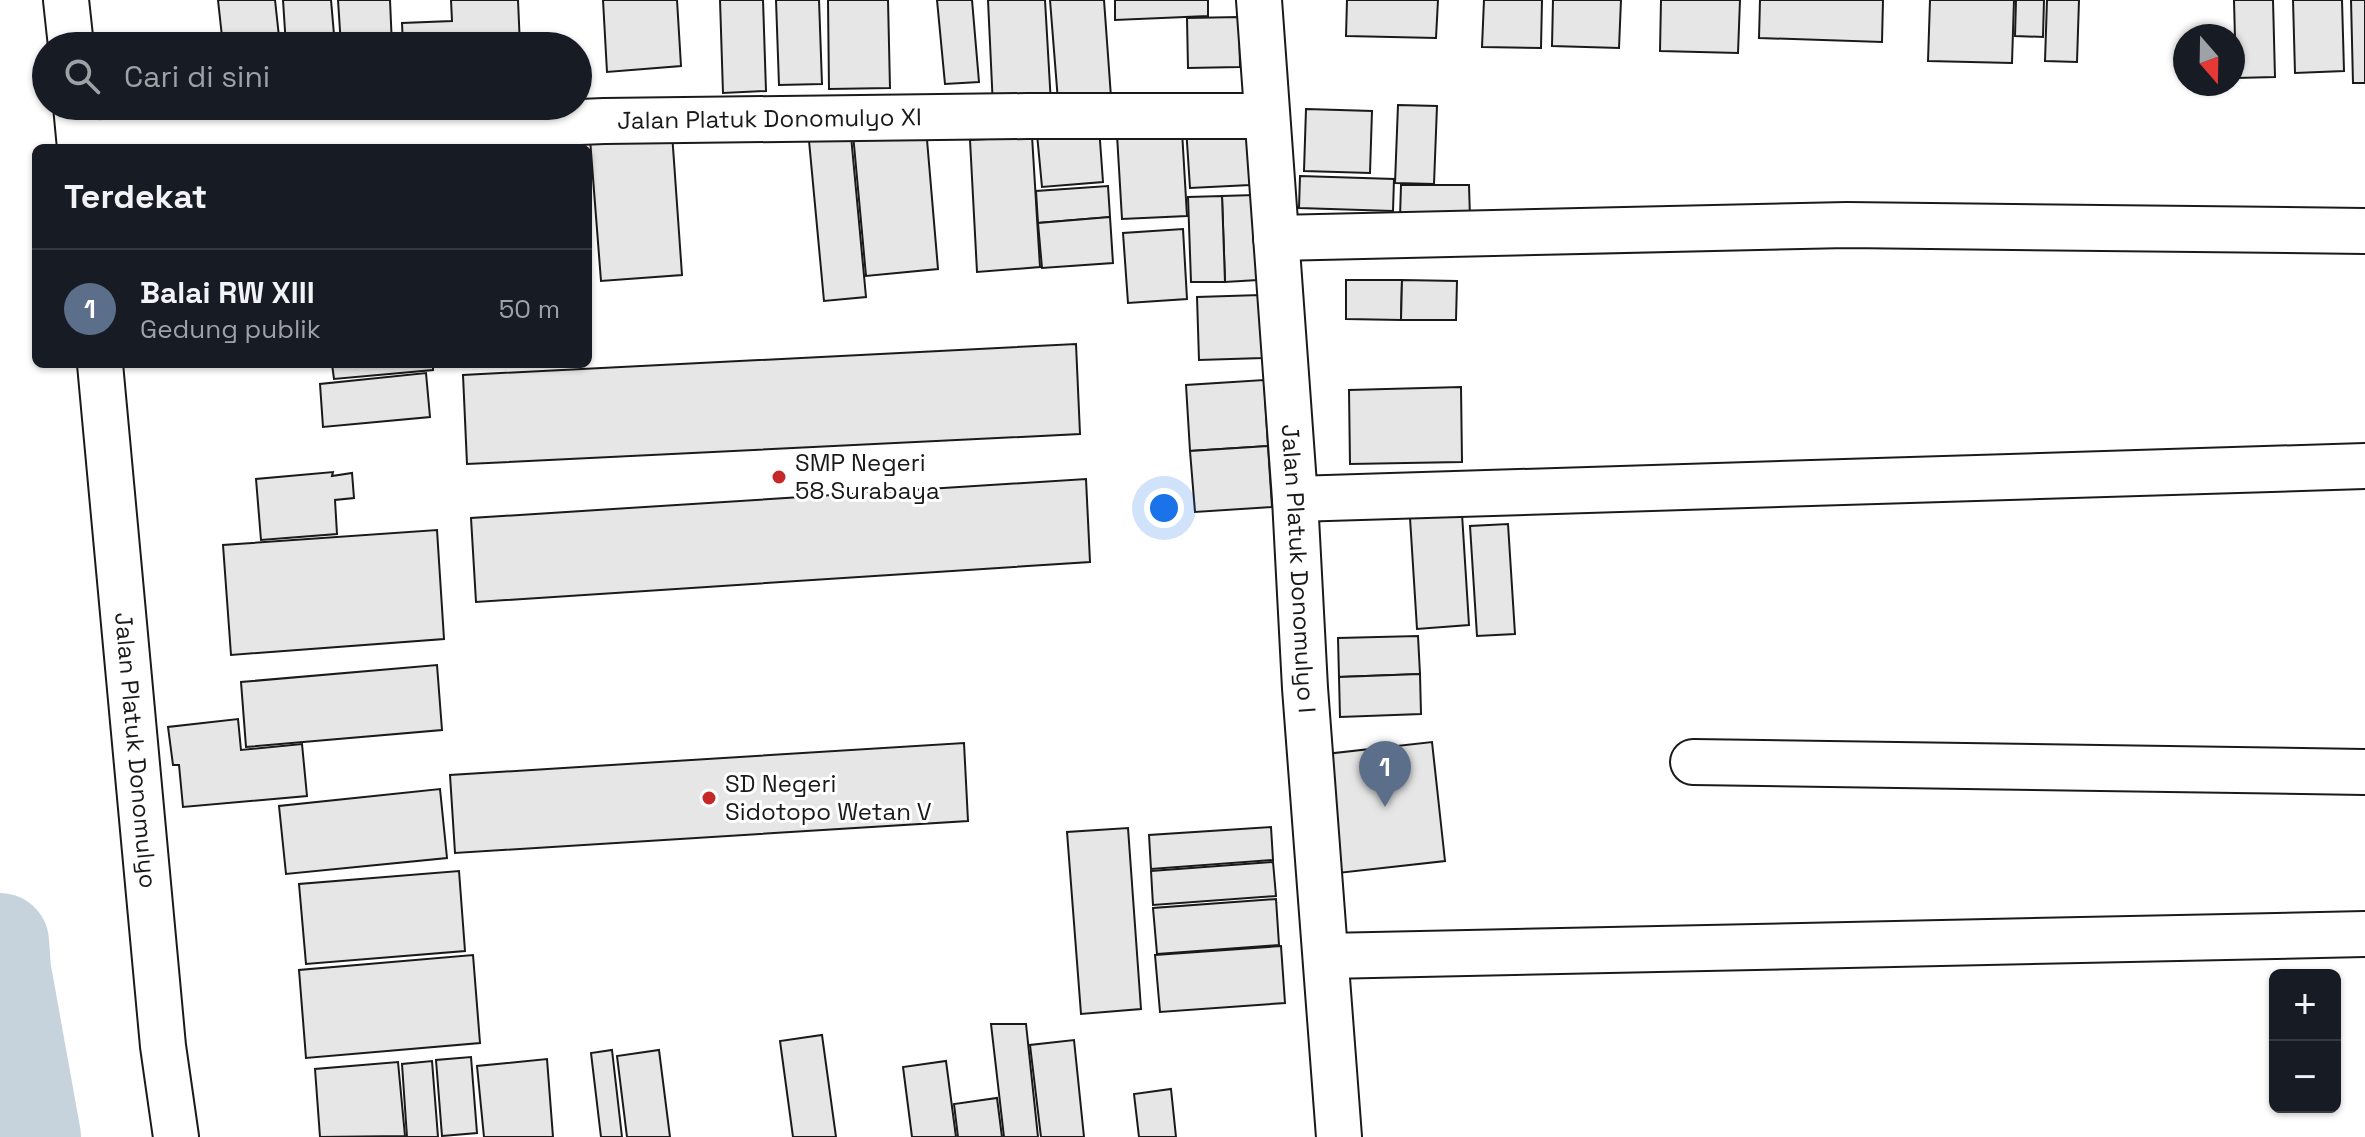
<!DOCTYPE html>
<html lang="id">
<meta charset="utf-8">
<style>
body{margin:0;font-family:"Space Grotesk",sans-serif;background:#242831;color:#f1f3f6}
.controls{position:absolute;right:24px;bottom:24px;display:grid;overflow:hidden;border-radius:12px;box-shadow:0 2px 6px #0004}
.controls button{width:72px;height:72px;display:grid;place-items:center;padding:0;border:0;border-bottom:2px solid #363941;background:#171b24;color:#f1f3f6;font:40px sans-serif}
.compass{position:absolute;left:2173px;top:24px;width:72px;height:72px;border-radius:50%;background:#171b24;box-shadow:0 2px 6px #0004;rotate:160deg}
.you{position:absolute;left:1164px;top:508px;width:28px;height:28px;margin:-20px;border:6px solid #fff;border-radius:50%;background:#1a73e8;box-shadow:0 0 0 12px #1a73e833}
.badge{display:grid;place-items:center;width:52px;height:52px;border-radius:50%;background:#0b8043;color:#fff;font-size:26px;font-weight:700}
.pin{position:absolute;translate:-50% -66px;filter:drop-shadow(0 2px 4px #0008)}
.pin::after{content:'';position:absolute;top:42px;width:28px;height:24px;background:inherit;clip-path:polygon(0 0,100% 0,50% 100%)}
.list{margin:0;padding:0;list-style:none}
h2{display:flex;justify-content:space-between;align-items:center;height:104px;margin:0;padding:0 32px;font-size:34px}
h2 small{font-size:26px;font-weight:400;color:#9ea1a6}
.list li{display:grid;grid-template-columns:52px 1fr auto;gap:24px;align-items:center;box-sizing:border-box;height:120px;padding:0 32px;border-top:2px solid #363941}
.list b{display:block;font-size:30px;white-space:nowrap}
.list p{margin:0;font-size:26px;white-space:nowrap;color:#9ea1a6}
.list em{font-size:26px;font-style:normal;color:#9ea1a6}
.icon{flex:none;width:44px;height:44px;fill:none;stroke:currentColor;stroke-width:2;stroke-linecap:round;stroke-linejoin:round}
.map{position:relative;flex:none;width:2365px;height:1137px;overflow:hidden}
.search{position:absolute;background:#171b24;box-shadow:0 2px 6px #0004;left:32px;top:32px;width:560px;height:88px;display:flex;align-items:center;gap:20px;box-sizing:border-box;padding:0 28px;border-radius:44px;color:#9ea1a6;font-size:30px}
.panel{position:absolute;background:#171b24;box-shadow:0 2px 6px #0004;left:32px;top:144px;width:560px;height:224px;border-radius:12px}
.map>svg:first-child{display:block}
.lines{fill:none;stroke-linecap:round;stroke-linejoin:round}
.river{stroke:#c6d2dc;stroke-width:98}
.building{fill:#e6e6e6;stroke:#1a1a1a;stroke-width:2}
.minor-casing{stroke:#1a1a1a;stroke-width:48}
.tertiary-casing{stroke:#1a1a1a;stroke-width:48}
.minor{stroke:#fff;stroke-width:44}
.tertiary{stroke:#fff;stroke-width:44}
.poi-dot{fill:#c62828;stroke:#fff;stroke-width:3}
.labels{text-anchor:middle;stroke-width:6;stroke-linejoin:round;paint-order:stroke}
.street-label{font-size:24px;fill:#1a1a1a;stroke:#fff}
.poi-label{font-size:24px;fill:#1a1a1a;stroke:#fff;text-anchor:start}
</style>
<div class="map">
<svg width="2365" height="1137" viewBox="0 0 2365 1137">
<rect width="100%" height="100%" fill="#fff"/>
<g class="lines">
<path class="river" d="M0 942 2 970 32 1137"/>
</g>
<g class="building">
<path d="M218 0H275L280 46H223Z"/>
<path d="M283 0H331L335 46H286Z"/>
<path d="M338 0H390L392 46H341Z"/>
<path d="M451 0H518L520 46H403L402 23 452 21Z"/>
<path d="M603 0H677L681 66 607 72Z"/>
<path d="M720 0H763L766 91 723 93Z"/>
<path d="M776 0H819L822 84 779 85Z"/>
<path d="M828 0H888L890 88 829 89Z"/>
<path d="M937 0H972L979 82 945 84Z"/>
<path d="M988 0H1045L1051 104 993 107Z"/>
<path d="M1050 0H1104L1111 97 1058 101Z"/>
<path d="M1115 0H1208V16L1115 20Z"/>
<path d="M1347 0H1438L1436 38 1346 36Z"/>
<path d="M1484 0H1542L1541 48 1482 47Z"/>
<path d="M1553 0H1621L1619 48 1552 46Z"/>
<path d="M1661 0H1740L1738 53 1660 51Z"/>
<path d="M1760 0H1883L1882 42 1759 38Z"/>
<path d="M1930 0H2014L2012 63 1928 61Z"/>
<path d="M2016 0H2044L2043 37 2015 36Z"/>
<path d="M2047 0H2079L2077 62 2045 61Z"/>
<path d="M2234 0H2273L2275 77 2236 78Z"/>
<path d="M2293 0H2342L2344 71 2295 73Z"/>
<path d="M2351 0H2365V83H2353Z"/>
<path d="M1239 17 1240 67 1188 68 1187 18Z"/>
<path d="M1398 105 1437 106 1434 184 1395 183Z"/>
<path d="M1306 109 1372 111 1370 173 1304 171Z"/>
<path d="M1247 123 1250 185 1190 188 1186 127Z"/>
<path d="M850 125 866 297 824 301 808 130Z"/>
<path d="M1099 127 1103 182 1042 187 1037 134Z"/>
<path d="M926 128 938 269 866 276 853 134Z"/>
<path d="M1182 131 1187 216 1122 219 1117 135Z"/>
<path d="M672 133 682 275 601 281 590 139Z"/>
<path d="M1032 136 1040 267 977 272 970 140Z"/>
<path d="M1300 176 1394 179 1393 211 1299 208Z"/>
<path d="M1401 185H1469L1470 218 1400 217Z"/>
<path d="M1108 186 1110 217 1038 223 1036 191Z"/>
<path d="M1255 195 1258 280 1225 282 1222 196Z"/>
<path d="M1222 196 1225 282H1191L1188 197Z"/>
<path d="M1110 217 1113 263 1042 268 1038 223Z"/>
<path d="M1183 229 1187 299 1128 303 1123 233Z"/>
<path d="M1346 280H1402L1401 320 1346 319Z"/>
<path d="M1402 280 1457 281 1456 320H1401Z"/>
<path d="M1260 295 1263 358 1199 360 1197 297Z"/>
<path d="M1076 344 1080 434 467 464 463 375Z"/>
<path d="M332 364H433V370L334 379Z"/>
<path d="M426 373 430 417 323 427 320 384Z"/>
<path d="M1264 380 1268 446 1190 451 1186 385Z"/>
<path d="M1461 387 1462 462 1350 464 1349 390Z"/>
<path d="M1268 446 1272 507 1195 512 1190 451Z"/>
<path d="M333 472 332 476 352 473 354 498 335 500 337 534 261 540 256 479Z"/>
<path d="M1086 479 1090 562 476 602 471 518Z"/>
<path d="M1462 514 1469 625 1417 629 1410 518Z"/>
<path d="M1508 524 1515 634 1477 636 1470 526Z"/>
<path d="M437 530 444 639 231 655 223 545Z"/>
<path d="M1418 636 1420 674 1339 677 1338 638Z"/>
<path d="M437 665 442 730 246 747 241 682Z"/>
<path d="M1420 674 1421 714 1340 717 1339 677Z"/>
<path d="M238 719 241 750 302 744 307 796 183 807 179 765H173L168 727Z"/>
<path d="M1432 742 1445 861 1338 873 1326 754Z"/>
<path d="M964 743 968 821 455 853 450 775Z"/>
<path d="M440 789 447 858 286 874 279 806Z"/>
<path d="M1271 827 1273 860 1151 869 1149 835Z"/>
<path d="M1128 828 1141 1009 1081 1014 1067 832Z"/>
<path d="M1273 862 1276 896 1153 905 1151 871Z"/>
<path d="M459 871 465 951 306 964 299 884Z"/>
<path d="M1276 899 1279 945 1157 954 1153 908Z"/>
<path d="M1281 946 1285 1003 1160 1012 1155 955Z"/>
<path d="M473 955 480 1043 306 1058 299 970Z"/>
<path d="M991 1024H1026L1038 1137H1004Z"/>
<path d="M822 1035 836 1137H793L780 1041Z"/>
<path d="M1074 1040 1084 1137H1041L1030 1045Z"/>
<path d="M612 1050 622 1137H601L591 1053Z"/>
<path d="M659 1050 670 1137H627L617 1056Z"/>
<path d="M471 1057 477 1133 442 1136 436 1060Z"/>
<path d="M547 1059 553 1137H484L477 1066Z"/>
<path d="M432 1061 438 1137H407L402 1064Z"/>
<path d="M946 1061 956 1137H912L903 1067Z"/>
<path d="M398 1062 405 1136 320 1137 315 1069Z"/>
<path d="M1171 1089 1176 1137H1139L1134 1094Z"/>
<path d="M997 1098 1002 1137H958L954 1104Z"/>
</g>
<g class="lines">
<defs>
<g id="minor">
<path id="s1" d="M1259 0 1295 499 1305 688 1339 1137"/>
<path id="s2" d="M80 143 604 121 1027 116H1267"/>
<path d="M1276 238 1847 225 2365 231"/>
<path d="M1295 499 2365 466"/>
<path d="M1693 762 2365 772"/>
<path d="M1326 956 2365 934"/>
</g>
<g id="tertiary">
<path d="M66 0 71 46"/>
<path d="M76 106 80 148"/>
<path id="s3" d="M100 364 163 1046 176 1137"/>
</g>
</defs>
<use href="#minor" class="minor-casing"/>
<use href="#tertiary" class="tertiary-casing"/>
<use href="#minor" class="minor"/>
<use href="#tertiary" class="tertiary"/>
</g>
<g class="poi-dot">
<circle cx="779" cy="477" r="8"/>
<circle cx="709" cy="798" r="8"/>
</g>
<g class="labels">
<g class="street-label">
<text dy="8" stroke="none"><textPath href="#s2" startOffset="690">Jalan Platuk Donomulyo XI</textPath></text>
<text dy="8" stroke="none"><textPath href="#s1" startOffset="570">Jalan Platuk Donomulyo I</textPath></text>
<text dy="8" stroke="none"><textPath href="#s3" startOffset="388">Jalan Platuk Donomulyo</textPath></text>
</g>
<g class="poi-label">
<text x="795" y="471">SMP Negeri<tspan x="795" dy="28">58 Surabaya</tspan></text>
<text x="725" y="792">SD Negeri<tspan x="725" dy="28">Sidotopo Wetan V</tspan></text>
</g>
</g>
</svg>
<div class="controls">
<button>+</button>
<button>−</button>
</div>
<svg class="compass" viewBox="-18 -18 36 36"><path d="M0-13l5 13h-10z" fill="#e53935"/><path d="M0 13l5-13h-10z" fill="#9ea1a6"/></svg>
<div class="you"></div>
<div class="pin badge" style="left:1385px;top:807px;background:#5c6f8a">1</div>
<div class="search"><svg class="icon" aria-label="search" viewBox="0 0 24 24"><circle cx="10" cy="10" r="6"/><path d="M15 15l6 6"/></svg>Cari di sini</div>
<section class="panel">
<h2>Terdekat<small></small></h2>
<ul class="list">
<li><span class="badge" style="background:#5c6f8a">1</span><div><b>Balai RW XIII</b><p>Gedung publik</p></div><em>50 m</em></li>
</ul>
</section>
</div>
